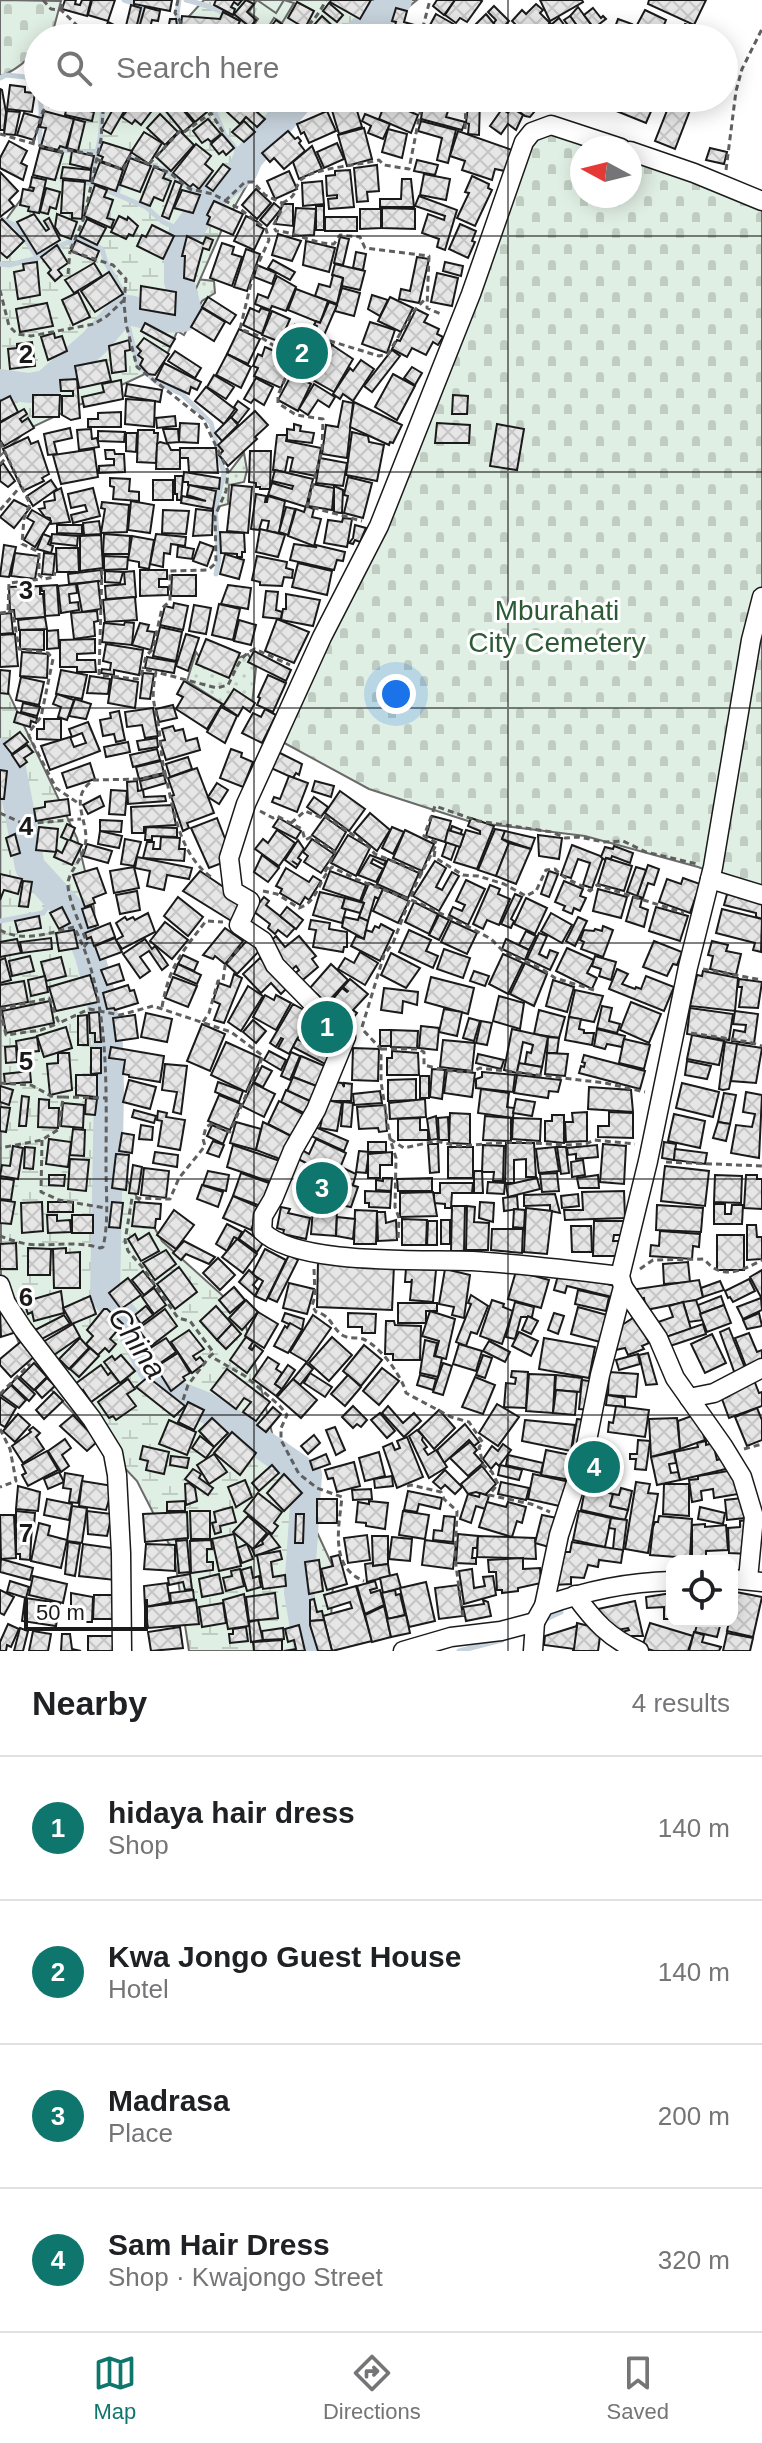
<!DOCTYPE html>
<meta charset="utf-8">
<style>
body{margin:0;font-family:Arial,sans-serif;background:#f6f6f6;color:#202124}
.controls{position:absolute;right:24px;bottom:24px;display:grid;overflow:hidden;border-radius:16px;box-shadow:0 4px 20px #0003}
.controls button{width:72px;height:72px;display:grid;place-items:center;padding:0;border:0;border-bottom:2px solid #e0e0e0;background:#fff;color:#202124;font:40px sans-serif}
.compass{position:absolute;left:570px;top:136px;width:72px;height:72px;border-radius:50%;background:#fff;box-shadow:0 4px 20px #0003;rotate:277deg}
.scale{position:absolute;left:24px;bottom:20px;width:124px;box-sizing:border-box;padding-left:8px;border:4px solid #1a1a1a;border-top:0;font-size:22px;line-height:28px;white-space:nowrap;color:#1a1a1a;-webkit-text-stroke:6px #fff;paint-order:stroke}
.you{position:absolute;left:396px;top:694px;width:28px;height:28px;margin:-20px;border:6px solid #fff;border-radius:50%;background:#1a73e8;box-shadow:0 0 0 12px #1a73e833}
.badge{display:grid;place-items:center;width:52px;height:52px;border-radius:50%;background:#0f766e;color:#fff;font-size:26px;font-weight:700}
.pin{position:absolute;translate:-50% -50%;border:4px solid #fff;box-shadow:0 2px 8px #0006}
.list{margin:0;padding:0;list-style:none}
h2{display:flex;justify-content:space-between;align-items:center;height:104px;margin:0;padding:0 32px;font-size:34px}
h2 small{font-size:26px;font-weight:400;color:#757577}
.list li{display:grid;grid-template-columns:52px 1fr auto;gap:24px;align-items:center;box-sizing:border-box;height:144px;padding:0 32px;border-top:2px solid #e0e0e0}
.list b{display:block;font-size:30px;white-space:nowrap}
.list p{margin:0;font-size:26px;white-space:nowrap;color:#757577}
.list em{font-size:26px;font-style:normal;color:#757577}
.icon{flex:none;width:44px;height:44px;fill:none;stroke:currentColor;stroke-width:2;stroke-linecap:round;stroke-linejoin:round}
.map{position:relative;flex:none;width:762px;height:1651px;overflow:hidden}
.search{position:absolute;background:#fff;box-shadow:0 4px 20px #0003;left:24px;right:24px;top:24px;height:88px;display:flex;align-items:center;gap:20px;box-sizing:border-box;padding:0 28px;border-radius:44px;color:#757577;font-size:30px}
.sheet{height:680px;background:#fff}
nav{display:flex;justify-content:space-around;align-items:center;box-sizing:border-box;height:112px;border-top:2px solid #e0e0e0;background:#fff;font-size:22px;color:#757577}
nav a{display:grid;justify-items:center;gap:4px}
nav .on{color:#0f766e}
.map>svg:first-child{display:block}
.grass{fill:url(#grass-dots);stroke:#6a6a6a;stroke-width:2}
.wetland{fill:url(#wetland-marsh);stroke:#6a6a6a;stroke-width:2}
.cemetery{fill:url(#cemetery-stones);stroke:#6a6a6a;stroke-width:2}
.park{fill:url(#park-tufts);stroke:#6a6a6a;stroke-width:2}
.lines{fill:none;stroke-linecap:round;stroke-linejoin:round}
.stream{stroke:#c6d2dc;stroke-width:5}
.river{stroke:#c6d2dc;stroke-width:30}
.building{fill:url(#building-cross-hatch);stroke:#1a1a1a;stroke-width:2}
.minor-casing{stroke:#1a1a1a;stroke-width:21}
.path{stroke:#5f5f5f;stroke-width:3;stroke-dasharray:6 4;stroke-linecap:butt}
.minor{stroke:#fff;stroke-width:18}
.grid{fill:none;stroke:#1a1a1a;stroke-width:2;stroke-opacity:0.55}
.labels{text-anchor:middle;stroke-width:6;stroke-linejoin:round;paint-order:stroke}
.park-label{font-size:28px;fill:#2b5a34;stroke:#fff}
.water-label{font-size:30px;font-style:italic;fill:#1a1a1a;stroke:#fff}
.grid-label{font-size:26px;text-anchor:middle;font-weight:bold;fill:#1a1a1a;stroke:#fff;stroke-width:6;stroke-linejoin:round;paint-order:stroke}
</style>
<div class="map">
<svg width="762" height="1651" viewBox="0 0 762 1651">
<defs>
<pattern id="grass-dots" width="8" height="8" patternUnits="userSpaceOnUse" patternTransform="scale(2)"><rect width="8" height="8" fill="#e0efe3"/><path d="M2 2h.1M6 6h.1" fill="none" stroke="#c0ccc2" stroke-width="1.8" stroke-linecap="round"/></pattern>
<pattern id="wetland-marsh" width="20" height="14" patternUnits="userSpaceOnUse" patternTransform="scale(2)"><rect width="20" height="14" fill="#e0efe3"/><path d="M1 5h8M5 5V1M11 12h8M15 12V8" fill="none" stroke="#c0ccc2"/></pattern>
<pattern id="cemetery-stones" width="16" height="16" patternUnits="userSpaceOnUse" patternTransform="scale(2)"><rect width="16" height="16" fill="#e0efe3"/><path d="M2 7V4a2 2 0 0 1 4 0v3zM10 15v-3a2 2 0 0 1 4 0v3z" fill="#c0ccc2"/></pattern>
<pattern id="park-tufts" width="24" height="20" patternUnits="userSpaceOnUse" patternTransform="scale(2)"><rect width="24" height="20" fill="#e0efe3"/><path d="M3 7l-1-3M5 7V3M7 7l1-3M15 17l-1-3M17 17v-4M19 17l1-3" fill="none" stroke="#c0ccc2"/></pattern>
<pattern id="building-cross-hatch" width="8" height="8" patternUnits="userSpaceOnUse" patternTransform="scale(2)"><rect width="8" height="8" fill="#e6e6e6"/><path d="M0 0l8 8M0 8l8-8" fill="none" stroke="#c5c5c5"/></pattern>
</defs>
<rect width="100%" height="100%" fill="#fff"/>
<g class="grass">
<path d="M196 279 214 281 215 293 202 301 184 335 164 323Z"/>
<path d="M244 453 247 470 244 482 229 485 228 504 217 507 219 489 226 472 230 471Z"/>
<path d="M196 652 203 662 233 660 248 654 256 668 252 704H223L187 681Z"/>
</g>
<g class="wetland">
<path d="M204 0H417L370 38H169Z"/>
<path d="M95 98H297L224 225 162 366 28 429 0 456V228Z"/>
<path d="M0 675 77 838 94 908 110 1150 162 1241 243 1314 273 1437 334 1569 329 1651H189L174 1554 137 1481 27 1364 1 1297Z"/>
</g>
<g class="cemetery">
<path d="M0 0 61 1 53 31 47 38H38V48C29 59 14 72 0 76Z"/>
<path d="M550 128 629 148H582V196H630V148L762 207V890L698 867 585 836 471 822 369 789 277 739 394 496 521 146Z"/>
</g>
<path class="park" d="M257 0 276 13 284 0 294 3 282 23 274 18 262 37 252 28 258 19 249 12Z"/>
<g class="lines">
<g class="stream">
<path d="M124 0 143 6 135 38"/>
<path d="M179 0 177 14 181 38"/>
<path d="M186 0C217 7 237 18 261 38"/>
<path d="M0 78 6 75 26 77 38 90"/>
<path d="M40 98C44 115 37 129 41 146 59 151 77 151 96 153"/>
<path d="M104 98 100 139 90 183 146 207 163 222 185 232"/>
<path d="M209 98 224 134 239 153 248 158"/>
<path d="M62 180 90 183"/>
<path d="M117 193 130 157 164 170 192 190 213 196"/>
<path d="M0 218 16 226 38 258C52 248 64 244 79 238L102 249 106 263 124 294 120 313"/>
<path d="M0 264 9 265 38 258"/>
<path d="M129 310 128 325 138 365 156 382 182 394 211 423 224 474 215 508 219 559 216 574"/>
<path d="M0 921 43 913 55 896"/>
<path d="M544 1620 561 1612"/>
<path d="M459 1651 502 1640"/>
</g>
<g class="river">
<path d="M354 38 397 0"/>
<path d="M214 194 243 170 248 158 300 98"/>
<path d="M0 384 29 388 46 385 94 343 120 313 129 310 162 318 183 317 187 312 179 281V242L214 195"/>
<path d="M0 753 10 763 30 867 75 916 90 956 102 1002"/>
<path d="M102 1009 108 1045 109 1092 105 1295 127 1321 151 1367 170 1393 205 1407 228 1421 307 1475 299 1592 308 1646"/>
</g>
</g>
<g class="building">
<path d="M65 0H76L75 4 80 5 82 0H91L87 16 62 9Z"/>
<path d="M92 0H115L108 21 88 15Z"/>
<path d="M134 0H172L170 11 134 4Z"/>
<path d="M216 0H242L238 5 234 2 231 7 235 9 233 15 214 5Z"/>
<path d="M246 0 254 4 247 12 256 20 250 27 234 14Z"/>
<path d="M331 0H371L360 19 330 2Z"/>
<path d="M437 0H455L444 15 433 6Z"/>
<path d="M455 0H480L482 1 467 22 460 18 456 23 445 15Z"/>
<path d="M540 0H582L583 2 550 21Z"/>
<path d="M649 0H706L694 25 648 4Z"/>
<path d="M297 2 314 11 305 28 288 18Z"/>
<path d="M329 3 343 15 337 22 323 11Z"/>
<path d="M536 4 543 10 540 13 550 23 535 38H529L512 21 522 10 526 14Z"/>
<path d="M131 5 141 8 135 33 125 30Z"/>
<path d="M494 6 509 21 500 31 493 24 496 20 488 12Z"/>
<path d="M145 7 160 11 158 21 152 20 149 32 162 36 161 38H136Z"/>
<path d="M578 7 595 30 585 37 570 16Z"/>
<path d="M396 8 407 11 404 22 421 27 417 38 392 35 396 22 392 21Z"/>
<path d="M593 8 601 18 603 16 606 19 594 28 584 15Z"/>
<path d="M645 10 666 20 664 25 668 27 663 38H630Z"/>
<path d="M223 12 240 21 236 29 226 25 224 32 181 26 182 16 220 19Z"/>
<path d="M436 14 457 26 450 38H423Z"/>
<path d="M486 14 499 30 491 38H472L467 33Z"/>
<path d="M322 16 336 29 328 38H310L306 34Z"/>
<path d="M570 16 585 37 584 38H562L552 24 559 18 565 26 567 24 564 20Z"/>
<path d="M170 19H176L179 38H162L164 29 168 30Z"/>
<path d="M618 19 632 24 626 38H611Z"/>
<path d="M276 20 292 31 287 38 263 37Z"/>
<path d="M108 22 134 35 133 38H101Z"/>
<path d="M550 23 557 30 554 33 559 38H542L539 35Z"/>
<path d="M685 24 707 32 705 38H679Z"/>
<path d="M185 28 212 29V38H185Z"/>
<path d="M38 58V87L27 76 31 72 28 69Z"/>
<path d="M10 85 25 87V92L35 93 32 112 7 109Z"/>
<path d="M0 89 2 90 6 112 4 130H0Z"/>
<path d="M69 98H97L94 110 67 105Z"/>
<path d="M107 98 126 108 111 134 102 129 112 111 103 106Z"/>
<path d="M137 98H147L146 102 154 108 141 125 135 120 132 124 122 117Z"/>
<path d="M166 98H173L194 123 183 132 160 104Z"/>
<path d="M192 98H208L214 106 195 122 182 107Z"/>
<path d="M241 98 265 119 257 127 246 117 240 124 227 112Z"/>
<path d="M247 98H278L282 101 275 109 266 101 258 111Z"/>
<path d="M378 98 418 115 411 133 379 119 382 111 374 107Z"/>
<path d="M399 98H418L415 111 397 106Z"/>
<path d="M424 98 450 105 446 117 465 122 462 130 421 119Z"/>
<path d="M469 98H480L479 135 468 134 469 124 466 123Z"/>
<path d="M507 98H531L536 104 531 109 534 112 530 117 525 116 505 101Z"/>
<path d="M584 98H663L661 104 655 102 646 123Z"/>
<path d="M354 101 362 127 339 134 331 107Z"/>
<path d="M670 103 690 110 675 149 655 141Z"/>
<path d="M67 106 94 112 92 121 65 115Z"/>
<path d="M512 108 523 115 516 130 508 124 501 134 490 126 502 109 508 113Z"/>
<path d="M7 111 20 112 15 135 4 134Z"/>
<path d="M44 111 74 119 66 148 60 146 58 150 41 146 46 128 40 127Z"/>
<path d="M327 111 336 131 309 143 304 132 301 134 297 124Z"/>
<path d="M24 113 41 118 34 140 17 135Z"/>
<path d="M160 114 178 132 165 145 147 128Z"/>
<path d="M365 114 390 124 383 139 368 133 371 126 362 121Z"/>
<path d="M74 119 85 122 78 151 67 148Z"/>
<path d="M208 119 221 134 211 142 208 139 202 143 193 131Z"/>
<path d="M244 121 255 132 244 142 232 132Z"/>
<path d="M421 121 456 130 448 163 437 160 442 138 418 131Z"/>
<path d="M364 128 372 159 347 166 338 135Z"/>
<path d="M388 129 407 134 402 158 382 152Z"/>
<path d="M180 131 194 145 171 171 156 157Z"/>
<path d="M288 131 295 139 298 137 301 141 299 143 305 151 284 169 274 158 270 162 262 153Z"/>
<path d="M458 131 512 150 505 171 495 169 492 180 462 170 465 161 450 156Z"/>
<path d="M144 132 162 143 149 164 131 152Z"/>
<path d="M222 134 234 148 226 155 223 151 219 154 211 144Z"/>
<path d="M9 141 27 151 21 163 27 166 23 180 0 168V158Z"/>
<path d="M103 142 132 151 122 169 101 161 103 157 98 155Z"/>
<path d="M337 143 344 159 324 168 317 152Z"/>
<path d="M196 144 211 156 205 164 213 171 199 189 193 184 190 187 173 173Z"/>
<path d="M312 146 322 169 299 179 293 162Z"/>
<path d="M40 148 63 153 55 180 33 175Z"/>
<path d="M710 148 727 152 724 164 706 160Z"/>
<path d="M72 151 94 156 91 169 70 164Z"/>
<path d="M130 158 151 166 140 192 120 185Z"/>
<path d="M417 160 438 165 435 175 414 171Z"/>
<path d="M100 162 123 170 116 191 92 183Z"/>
<path d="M223 164 230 169 213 191 206 186Z"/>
<path d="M377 165 379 191 367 192 368 201 357 202 354 168Z"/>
<path d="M63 167 91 170 90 181 61 178Z"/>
<path d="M154 167 166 172 163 178 171 181 163 201 154 197 150 206 140 202Z"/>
<path d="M350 170 354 207 329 209 328 199 337 198V195L327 196 326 176 335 175V171Z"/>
<path d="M289 171 297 189 275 199 267 181Z"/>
<path d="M0 172 18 191 9 200 14 206 0 217Z"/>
<path d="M424 174 450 179 446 200 420 195Z"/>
<path d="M472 176 489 184 488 188 492 190 475 226 457 218 469 193 465 192Z"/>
<path d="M32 177 46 180 39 213 28 211 29 207 20 205 23 189 33 191 34 188 30 187Z"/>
<path d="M402 179H411L414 207H380V199H401Z"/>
<path d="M63 180 85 182 82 219 72 218V213H61Z"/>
<path d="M175 181 182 184 169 219 162 216Z"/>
<path d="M322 181 324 204 303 206 302 183Z"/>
<path d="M95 185 107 190 104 197 113 200 107 218 114 220 111 228 84 216Z"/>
<path d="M46 188 60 192 56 209 50 207 48 214 40 212Z"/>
<path d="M256 189 271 203 257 219 242 205Z"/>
<path d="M182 190 200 195 193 213 174 208Z"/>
<path d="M419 196 457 210 445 250 437 247 439 239 422 233 428 214 444 220 445 216 415 206Z"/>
<path d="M214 201 243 214 233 235 207 224 210 217 207 215Z"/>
<path d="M274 203 281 209 267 226 260 220Z"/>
<path d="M283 204H293V226L275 224Z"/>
<rect x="316" y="206" width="8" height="24"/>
<path d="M296 208 316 209 314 235 293 236Z"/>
<path d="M382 208 415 209V229L382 228Z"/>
<path d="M360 209H381V228L360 229Z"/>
<path d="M34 214 46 231 49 229 44 221 49 218 60 240 37 254 17 222Z"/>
<path d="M57 214 77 222 71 239 60 235 55 227Z"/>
<path d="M119 216 127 220 128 217 138 226 133 236 129 234 126 239 111 232Z"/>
<path d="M246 216 258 222 257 225 264 229 254 250 234 241Z"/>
<rect x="325" y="217" width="32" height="14"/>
<path d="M2 219 24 241 7 258 0 252V221Z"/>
<path d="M87 219 106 228 97 245 79 236Z"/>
<path d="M460 224 476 231 472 241 475 242 468 258 449 249Z"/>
<path d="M152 225 174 236 163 259 137 246 142 235 146 237Z"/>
<path d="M278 234 301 241 292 261 272 255Z"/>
<path d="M187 236 203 244 206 237 213 240 209 250 203 248 194 281 184 278 185 256H182Z"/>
<path d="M340 237 349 239 343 265 334 263Z"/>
<path d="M76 240 99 251 95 261 71 251Z"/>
<path d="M306 241 335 248 329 272 303 265Z"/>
<path d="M222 243 234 247 232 254 242 257 232 286 210 278Z"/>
<path d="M57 245 68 263 58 270 62 275 55 281 48 273 51 270 41 257Z"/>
<path d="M246 249 260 254 247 291 234 287Z"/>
<path d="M356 252 366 254 363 270 353 268Z"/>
<path d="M417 257 429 259 419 303 399 299 401 289 410 291Z"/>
<path d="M273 260 295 272 290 280 268 268Z"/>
<path d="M37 262 40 295 18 299 14 272 24 270 23 264Z"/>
<path d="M445 262 463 266 461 276 443 271Z"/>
<path d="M94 263 102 276 74 293 65 280Z"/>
<path d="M335 264 365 271 360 290 342 286 343 278 332 275Z"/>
<path d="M257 265 276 273 272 284 254 277Z"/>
<path d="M109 272 123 294 95 312 81 291Z"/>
<path d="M437 273 458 278 452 306 431 302Z"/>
<path d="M333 275 343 278 337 304 315 296 319 284 330 287Z"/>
<path d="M277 276 296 287 286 311 272 306 270 310 255 304 258 294 268 298Z"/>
<path d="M141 286 176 292 175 315 140 309Z"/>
<path d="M342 288 360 293 354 316 335 311Z"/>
<path d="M296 289 328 301 320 323 288 310Z"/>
<path d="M78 292 90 317 73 325 62 300Z"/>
<path d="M372 295 388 300 380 316 368 309Z"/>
<path d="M208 297 236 315 230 324 202 307Z"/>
<path d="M390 297 413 308 401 332 378 321Z"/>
<path d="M329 302 337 305 322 340 313 336 317 326 314 325 316 321 320 323Z"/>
<path d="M47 303 53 326 20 332 16 309Z"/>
<path d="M202 308 225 322 214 341 191 327Z"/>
<path d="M250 308 259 312 261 308 270 311 262 334 243 325Z"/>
<path d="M416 309 428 315 424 322 439 329 437 334 443 337 438 345 433 342 426 355 412 348 407 357 392 349 397 340 400 341Z"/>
<path d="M272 311 290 319 280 342 262 335Z"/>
<path d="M370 322 395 330 387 353 362 344Z"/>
<path d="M145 323 175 339 170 347 141 331Z"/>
<path d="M296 328 322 344 325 340 333 345 312 377 300 368 303 363 282 350Z"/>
<path d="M239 329 260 339 248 364 227 354Z"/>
<path d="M54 333 55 338 62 336 67 351 48 360 41 337Z"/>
<path d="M144 338 169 354 155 375 148 374 140 365 143 359 138 355 141 351 137 347Z"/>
<path d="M129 340 130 350 125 351 126 371 112 373 109 346Z"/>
<path d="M32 342 35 366 10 369 8 349 17 348V344Z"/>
<path d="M332 345 353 359 334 392 313 380Z"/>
<path d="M265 347 293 359 281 388 254 376 258 368 253 366 258 354 262 356Z"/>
<path d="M392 350 400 356 372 392 364 386Z"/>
<path d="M175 351 201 368 195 378 168 361Z"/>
<path d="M227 354 251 367 241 388 216 375Z"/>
<path d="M106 360 111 381 79 388 75 366Z"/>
<path d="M361 360 374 369 353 401 343 394 340 399 333 394 350 368 353 371Z"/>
<path d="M164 363 201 382 197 390 191 387 189 394 156 379Z"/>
<path d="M412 367 422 373 415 385 404 378Z"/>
<path d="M295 368 303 372 300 378 311 384 298 411 278 400Z"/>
<path d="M393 374 415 386 397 420 375 407Z"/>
<path d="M214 375 234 387 226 399 207 387Z"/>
<path d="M256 378 273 387 264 405 254 399 251 403 244 399Z"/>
<path d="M77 379 80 418 71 420 62 415V396H73V391H61L60 380Z"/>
<path d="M121 380 123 399 84 407 82 397 104 392 102 384Z"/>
<path d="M127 384 162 390 160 402 125 396Z"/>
<path d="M314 384 335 397 329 407 318 400 308 415 299 409Z"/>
<path d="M206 387 235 409 224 424 195 401Z"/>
<path d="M33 395H60L59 417H33Z"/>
<path d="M453 395 468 396 467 414H452Z"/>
<path d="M10 396 18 412 0 422V401Z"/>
<path d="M126 399 155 401 154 427 125 424Z"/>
<path d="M238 401 249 409 238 423 231 418 237 410 234 407Z"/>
<path d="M343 401 353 403 347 458 322 454 326 425 338 427Z"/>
<path d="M354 402 402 425 393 443 390 442 389 445 350 427Z"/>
<path d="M24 409 27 414 20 419 22 422 28 418 34 428 4 446 0 440V423Z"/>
<path d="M255 411 268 425 255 437 257 439 228 466 219 455 223 451 218 445Z"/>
<path d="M121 412V427H88V419H98V413Z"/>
<path d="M175 416 176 426 157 428 156 418Z"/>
<path d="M231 417 238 425 222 441 215 433Z"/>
<path d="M180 423 199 424 198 443 179 442Z"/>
<path d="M437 423 470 425 469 443H435Z"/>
<path d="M294 424 301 426 300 431 314 433 312 443 287 440V429L294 430Z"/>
<path d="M497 424 524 429 517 470 490 466Z"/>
<path d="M70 428 72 438 54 442 57 454 48 455 44 434Z"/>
<path d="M91 429 92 439 97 438 99 447 79 450 77 430Z"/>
<path d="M163 429H178L179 442 167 443Z"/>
<path d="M138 430H154V433H158L156 463 137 462Z"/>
<path d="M98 431 125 432 124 442 98 441Z"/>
<path d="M352 432 368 436 369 442 384 445 377 481 346 475Z"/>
<path d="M126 433H137L136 452 126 451Z"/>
<path d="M277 435H287L286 441 321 448 316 476 290 471 293 458 288 457 285 472 273 470Z"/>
<path d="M28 437 31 444 38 441 49 474 42 478 44 481 23 491 3 449Z"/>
<path d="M160 442 168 444 171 450H180V469H156L157 444Z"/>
<path d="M180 448H216L218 473 189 472 188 458H180Z"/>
<path d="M94 449 98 477 61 484 53 455Z"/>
<path d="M105 450H114L115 454H124L125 472 99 473V466L114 465V459H106Z"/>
<path d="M250 451H271L270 489H260V487H256V483L249 482Z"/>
<path d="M320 458 347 463 343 486 316 483Z"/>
<path d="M3 463 15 481 8 487 0 481V466Z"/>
<path d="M275 470 313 479 306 507 268 495 272 483 292 489 293 486 272 481Z"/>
<path d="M184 472 220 478 219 489 188 485V482H183Z"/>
<path d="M175 476H183L181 500H177V494H175Z"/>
<path d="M348 477 372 483 363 518 344 513 348 496 344 495Z"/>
<path d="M110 478 130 479 129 491 139 492V501L113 499 114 487 110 486Z"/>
<path d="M51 480 57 489 33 506 27 496Z"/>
<rect x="153" y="480" width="20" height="20"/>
<path d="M312 484 334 488 332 510 308 506Z"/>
<path d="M189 485 216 491 213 509 181 503 182 496 206 501 187 495Z"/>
<path d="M232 485 252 487 248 533 227 531Z"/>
<path d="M334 486 343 490 342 513 334 512Z"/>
<path d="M61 488 70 522 51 524 50 518 45 517 39 509 45 508 44 502 55 500 54 492Z"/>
<path d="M93 488 100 516 73 523 71 515 87 511 85 505 71 508 68 494Z"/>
<path d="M256 494 266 496 265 502H267L268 496 285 501 279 533 267 531 269 521 262 520 259 530 251 529Z"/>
<path d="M14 500 30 508 14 528 0 517Z"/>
<path d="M131 501 154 505 150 533 128 530Z"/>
<path d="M102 502 129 505 127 532 101 533 105 509 101 508Z"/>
<path d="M306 506 314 509 312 517 321 519 314 546 288 536 296 509 304 512Z"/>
<path d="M286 507 295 509 288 535 279 532Z"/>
<path d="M196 509 213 511 212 535 193 536Z"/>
<path d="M32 510 51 521 35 547 24 540 34 522 27 518Z"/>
<path d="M163 510 189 511 186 534 162 533Z"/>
<path d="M343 518 352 519 347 547 324 543 328 520 342 522Z"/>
<path d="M99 521 101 534 84 535 83 523Z"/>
<path d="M57 525H82V534L57 533Z"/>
<path d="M355 525 366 528 360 542 355 540 353 544 349 543 353 538Z"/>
<path d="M260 529 285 535 278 557 256 552Z"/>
<path d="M220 532 244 533 245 552H242V557H237V554L221 553Z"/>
<path d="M43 534 51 537 48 544 53 546 51 553 37 549Z"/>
<path d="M52 534 78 536 77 546 51 543Z"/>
<path d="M104 534 130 536 129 554H103Z"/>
<path d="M156 534 186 537 185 546 171 544 170 554 164 553 163 567 150 564Z"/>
<path d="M101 535 103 568 80 571V536Z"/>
<path d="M132 536 154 540 149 569 139 567V562L128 560Z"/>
<path d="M200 542 214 547 207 566 193 561Z"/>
<path d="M294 544 316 547V545L345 552 343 561 337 560 334 570 290 560Z"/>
<path d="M4 545 16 547 9 577 0 576Z"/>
<path d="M178 546 194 549 192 559 177 557Z"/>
<path d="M56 548H78L79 572H57Z"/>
<path d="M15 553 39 556 35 579 11 576Z"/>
<path d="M44 553 55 554 53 575 42 574Z"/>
<path d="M225 554 244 560 239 579 220 574Z"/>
<path d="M104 556 128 557 127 569 104 570Z"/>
<path d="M257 556 287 562 286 568 293 570 292 578 284 577 282 586 260 585V582L252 580Z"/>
<path d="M298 563 332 571 327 595 292 587Z"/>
<path d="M101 570 102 581 69 584 68 574Z"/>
<path d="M140 570H167V579H159V587H168V595L140 596Z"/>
<path d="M105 571 123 572 120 583 105 582Z"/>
<path d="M134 571 136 597 106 599 105 586 125 584 124 572Z"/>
<path d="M172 575H196V596H171Z"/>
<path d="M98 581 101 609 82 612 77 584Z"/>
<path d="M76 584 77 593 69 594 70 603 78 602 79 610 61 613 58 586Z"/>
<path d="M57 585 59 615 45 616 44 591H42L41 586Z"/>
<path d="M228 585 251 588 248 609 221 604Z"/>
<path d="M40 586V594H43L45 617 15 619 14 610H10L9 587Z"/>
<path d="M266 591 278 592 276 610 282 612 281 619 263 617Z"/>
<path d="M286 594 320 600 313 626 281 620 283 609H286Z"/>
<path d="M135 597 137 620 105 622 103 600Z"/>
<path d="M174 603 188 606 183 630 160 625 165 606 173 608Z"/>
<path d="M219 604 240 609 233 640 212 635Z"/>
<path d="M194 605 211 608 206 634 189 631Z"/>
<path d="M97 611 98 621 94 622 95 636 74 639 71 613Z"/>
<path d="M11 613 13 633 0 634V614Z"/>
<path d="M45 617 47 629 19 630 18 620Z"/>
<path d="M277 619 309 632 294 663 265 651Z"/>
<path d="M239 620 256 625 251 645 234 641Z"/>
<path d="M125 622 134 623 132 645 102 642 104 623 124 625Z"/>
<path d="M140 623 149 625 147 631 155 632 151 650 132 645Z"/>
<path d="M160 627 182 632 176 661 153 656Z"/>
<path d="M20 630H44V650L20 649Z"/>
<path d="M58 630 59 648 47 649V631Z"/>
<path d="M15 634 18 666 0 667V635Z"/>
<path d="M186 634 199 638 188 671 176 666Z"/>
<path d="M95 639V653L77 654V660H95L96 672H77V667H60V640Z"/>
<path d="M206 639 240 653 229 678 196 664Z"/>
<path d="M106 644 143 650 139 675 114 670V675L101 673 102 669 110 670 111 663 103 661Z"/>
<path d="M254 651 291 670 286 681 248 662Z"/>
<path d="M22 652 48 654 47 678 20 676Z"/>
<path d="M147 657 176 662 174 673 145 668Z"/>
<path d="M0 670 10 671 8 694 0 693Z"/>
<path d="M61 670 87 675 82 699 56 694Z"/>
<path d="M143 673 154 674 150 699 140 698Z"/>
<path d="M268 675 286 683 273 712 257 705 260 698 258 697Z"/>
<path d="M90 676 110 679 108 694 87 693Z"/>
<path d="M21 677 44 682 39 705 16 700Z"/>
<path d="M112 677 138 682 135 708 108 703Z"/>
<path d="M184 681 222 704 207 729 176 709 183 697 177 694Z"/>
<path d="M234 689 255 703 250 712 243 707 238 716 223 706Z"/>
<path d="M57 694 74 700 67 720 58 717 61 707 53 704Z"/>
<path d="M75 699 91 704 86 719 69 716Z"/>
<path d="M23 703 40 707 37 716 21 712Z"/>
<path d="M173 705 177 718 159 722 156 709Z"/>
<path d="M221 707 237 716 225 743 207 732Z"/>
<path d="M153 708 158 736 145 738 142 725 127 727 125 712Z"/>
<path d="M265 709 276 715 262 743 242 733 253 713 261 717Z"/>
<path d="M119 711 125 740 116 742 114 734 103 736 100 720 111 718 110 713Z"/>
<path d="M17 712 37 718 36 723 31 721 30 727 14 722Z"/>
<path d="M44 719H61V740L37 739V729H44Z"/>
<path d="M88 722 100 751 50 770 41 746 70 737 74 747 86 743 82 733 72 737 69 729Z"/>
<path d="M173 726 175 731 183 729 186 741 197 738 200 750 166 760 160 741 165 740 162 729Z"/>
<path d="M20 732 28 742 12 754 4 744Z"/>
<path d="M157 738 158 747 139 750 137 741Z"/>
<path d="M128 742 130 752 106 757 104 747Z"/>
<path d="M27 745 33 752 24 758 27 762 20 767 12 755Z"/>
<path d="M157 749 160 760 133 767 130 755Z"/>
<path d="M231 749 242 753 241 757 253 762 243 787 220 778Z"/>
<path d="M278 752 302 764 299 775 296 773 293 778 271 768Z"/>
<path d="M188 757 192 769 170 777 166 764Z"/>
<path d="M161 761 164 773 139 779 136 767Z"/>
<path d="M90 763 95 779 67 788 62 773Z"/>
<path d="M197 768 214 813 187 823 189 828 183 831 171 796 174 795 168 778Z"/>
<path d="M0 770 7 771 4 799H0Z"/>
<path d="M164 775 166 783 142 790 140 781Z"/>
<path d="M289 776 308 783 297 812 272 802 274 797 280 799Z"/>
<path d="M137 781 138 791 143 790 144 797 165 796 166 801 128 804 127 782Z"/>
<path d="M315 781 334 786 331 797 312 791Z"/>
<path d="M217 783 228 790 219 804 208 797Z"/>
<path d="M111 790 127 791 125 815 109 814Z"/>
<path d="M340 791 365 809 349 831 325 813Z"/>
<path d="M100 796 104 806 88 814 83 805Z"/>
<path d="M314 797 328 807 321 817 307 807Z"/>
<path d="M68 799 70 815 36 821 34 809 45 807V802Z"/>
<path d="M172 805 176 825 144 827V833H132L131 807Z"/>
<path d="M370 813 390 830 377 851 354 832Z"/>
<path d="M432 816 451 821 445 842 426 836Z"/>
<path d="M325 817 346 832 335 851 312 835Z"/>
<path d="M217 818 229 849 227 861 209 868 191 828Z"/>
<path d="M279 818 301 831 296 839 273 827Z"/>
<path d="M471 818 494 826 477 869 454 862 466 830 480 834V831L468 826Z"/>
<path d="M100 820 122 821 121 832 100 831Z"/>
<path d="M67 824 75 828 70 840 82 845 72 865 54 857 57 850 62 853 68 840 61 837Z"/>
<path d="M452 826 462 830 451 860 442 856Z"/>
<path d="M39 827 58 829 56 852 36 850Z"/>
<path d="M146 827 177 828V837L152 836V840H145Z"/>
<path d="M392 827 404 832 393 854 382 848Z"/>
<path d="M495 829 505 831 502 839 509 843 496 876 478 870Z"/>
<path d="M277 830 295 843 279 866 255 849 263 839 268 843Z"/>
<path d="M405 830 434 844 422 871 393 858Z"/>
<path d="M448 830 464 835 460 847 445 842Z"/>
<path d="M100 831 122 836 119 848 98 844Z"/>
<path d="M505 831 535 838 531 849 502 839Z"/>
<path d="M15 834 20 853 11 856 6 838Z"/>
<path d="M348 835 370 848 356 876 331 863Z"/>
<path d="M538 835 562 838 559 859 539 856Z"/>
<path d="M161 837 180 838 179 849H185L184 861 143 858 147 842H154L153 849H160Z"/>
<path d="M125 839 141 842 134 866 121 864Z"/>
<path d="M312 839 334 854 321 873 304 862 308 856 303 852Z"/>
<path d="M298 840 304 849 298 858 301 860 298 865 292 861 298 865 296 868 285 860Z"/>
<path d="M509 843 531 849 516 884 496 876Z"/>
<path d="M87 844 112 851 108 863 83 856Z"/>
<path d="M572 845 603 857 592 888 583 885 590 863 578 859 571 878 561 875Z"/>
<path d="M614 846 633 853 630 863 612 856 611 859 606 858 605 860 601 857 605 847 613 849Z"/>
<path d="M262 855 279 868 268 882 254 872Z"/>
<path d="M370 855 386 861 384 865 373 859 371 863 383 869 376 882 358 875Z"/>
<path d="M137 857 192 868 189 879 167 875 164 890 147 886 150 871 135 868Z"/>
<path d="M606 858 632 866 624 891 598 884Z"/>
<path d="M388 859 419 873 408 898 377 884Z"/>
<path d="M435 861 446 868 436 887 442 890 452 872 459 876 439 911 413 896Z"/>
<path d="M648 865 659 869 654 885 648 883 643 898 637 896Z"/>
<path d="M134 867 139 888 114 893 110 871Z"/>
<path d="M636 867 646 870 637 896 627 892Z"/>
<path d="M97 868 106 893 93 898 95 903 85 907 73 875Z"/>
<path d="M286 868 309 882 313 876 321 881 309 900 305 897 300 905 280 893 282 889 276 886Z"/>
<path d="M200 871 247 903 233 922 183 891Z"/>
<path d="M330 871 366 885 360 901 323 889Z"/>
<path d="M549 871 558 874 549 897 541 894Z"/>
<path d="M0 874 22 879 18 894 4 890 0 900Z"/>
<path d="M683 878 700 884 690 913 659 902 667 879 681 884Z"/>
<path d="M466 880 485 889 468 925 449 915 453 907 462 911 465 905 456 901Z"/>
<path d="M23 881 32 882 28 907 19 906Z"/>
<path d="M564 881 583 889 580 896 586 898 580 911 574 908 572 914 563 910 565 906 555 902Z"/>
<path d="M369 883 383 889 379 899 375 897 368 921 359 917 364 903 361 902Z"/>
<path d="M490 885 500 889 498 894 510 899 499 925 487 920 483 929 473 924Z"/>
<path d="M383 889 409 901 398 923 373 911Z"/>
<path d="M598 889 627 897 621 918 593 911Z"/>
<path d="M137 891 140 910 120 914 116 895Z"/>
<path d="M728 891 762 900V919L756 917V913L724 905Z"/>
<path d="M320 892 345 898 342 908 346 909 342 923 313 915Z"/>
<path d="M515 894 522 897 511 919 514 921 511 928 501 924Z"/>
<path d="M178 897 203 917 188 936 164 916Z"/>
<path d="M264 897 269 901 266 905 295 928 287 937 278 930 275 934 268 928 270 924 253 911Z"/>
<path d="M633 897 642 899 640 907 648 910 644 927 626 921Z"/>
<path d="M345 898 364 903 360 913 342 908Z"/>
<path d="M526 898 547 908 535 934 514 924Z"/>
<path d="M414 902 438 914 429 934 405 922Z"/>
<path d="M91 906 98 925 88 928 82 909Z"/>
<path d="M62 907 70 923 59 929 50 913Z"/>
<path d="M287 907 303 920 296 929 280 916Z"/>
<path d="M656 907 688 916 680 941 649 931Z"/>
<path d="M722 909 762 919 761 952 753 950 755 943 716 933Z"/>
<path d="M148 913 155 932 122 949 116 940 123 936 116 923 125 917 127 920 133 917 135 920Z"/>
<path d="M551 913 572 925 562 943 541 931Z"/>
<path d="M439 915 449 920 439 940 429 935Z"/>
<path d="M39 916 41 928 18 932 15 921Z"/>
<path d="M344 917 358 920 359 917 368 921 364 939 342 927Z"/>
<path d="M578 917 587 921 575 946 566 941Z"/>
<path d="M311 920 330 923 329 929 347 932V947H344L343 952 313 947 316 930 309 929Z"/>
<path d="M451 921 477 933 467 954 441 942Z"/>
<path d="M165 922 188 940 172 959 150 941Z"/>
<path d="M110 923 115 937 94 946 91 937 87 939 85 933Z"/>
<path d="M381 924 394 931 380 961 351 946 356 936 364 939 366 930 372 932 375 926 379 928Z"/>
<path d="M603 926 613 930 603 957 581 949 584 942 580 940 584 930 594 931 595 929 602 931Z"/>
<path d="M225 928 243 941 225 964 215 956 213 959 203 955Z"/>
<path d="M74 930 78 948 59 951 56 933Z"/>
<path d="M409 930 431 940 426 951 438 956 433 968 399 952Z"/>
<path d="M526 931 536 936 529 950 519 945Z"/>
<path d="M539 933 547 936 539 954 547 958 550 950 558 953 550 970 527 959Z"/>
<path d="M276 936 285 947 299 936 316 956 312 959 318 967 298 984 292 976 299 970 296 966 289 972 267 945Z"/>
<path d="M250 937 262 948 237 974 226 964Z"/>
<path d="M51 938 52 949 22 953 20 942Z"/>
<path d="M115 938 122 952 100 960 95 946Z"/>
<path d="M17 939 21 953 0 957V942Z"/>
<path d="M145 939 152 949 155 946 168 965 162 970 149 951 140 957 150 971 140 978 123 954Z"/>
<path d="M506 939 529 950 525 960 502 949Z"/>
<path d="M654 941 682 952 677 965 673 964 667 976 643 967Z"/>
<path d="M712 941 728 945 726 951 741 954 736 975 710 969 713 956 708 955Z"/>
<path d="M567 948 594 960 587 973 597 978 592 989 556 971Z"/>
<path d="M444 949 470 958 463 978 437 969Z"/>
<path d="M360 952 378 963 365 985 338 969 345 958 354 963Z"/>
<path d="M391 953 420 968 406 988 381 975Z"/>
<path d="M503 954 523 963 508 994 489 984Z"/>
<path d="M183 955 198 962 194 971 178 964Z"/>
<path d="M30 956 34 971 12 976 9 961Z"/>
<path d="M595 956 616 962 611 980 599 976 601 969 592 966Z"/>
<path d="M61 957 66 976 46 981 41 962Z"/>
<path d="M5 958 11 980 0 983V960Z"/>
<path d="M260 958 288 987 281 994 271 983 261 993 243 974Z"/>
<path d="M525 963 547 974 534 1006 510 994Z"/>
<path d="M119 964 124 980 107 985 101 970Z"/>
<path d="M178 964 201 975 197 984 174 974Z"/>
<path d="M331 964 348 980 327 1003 310 988Z"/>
<path d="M617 969 628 974 622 984 635 989 636 987 641 989 646 976 674 987 664 1011 609 989Z"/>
<path d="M474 971 489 976 485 986 470 981Z"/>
<path d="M703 971 738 978 735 1011 690 1006 697 975 702 976Z"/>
<path d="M234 974 242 978 224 1023 214 1020 220 1004 213 1001 219 983 230 987Z"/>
<path d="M90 975 98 1002 56 1011 49 987Z"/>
<path d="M45 976 48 992 31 996 28 980Z"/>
<path d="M173 977 197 986 188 1007 165 998Z"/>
<path d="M431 977 474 988 468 1014 425 1002Z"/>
<path d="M350 979 368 994 353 1010 357 1013 350 1022 328 1005 342 988 347 992 348 991 343 987Z"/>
<path d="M739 979 762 982 758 1008 739 1007 742 987H738Z"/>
<path d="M553 980 574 987 567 1012 546 1006Z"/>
<path d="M24 981 28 1002 0 1007V985Z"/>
<path d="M128 985 130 991 134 990 138 1003 115 1010 114 1008 107 1009 103 993Z"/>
<path d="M248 986 263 996 241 1031 228 1022Z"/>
<path d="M384 988 418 992 417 1005 403 1001 402 1013 381 1010Z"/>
<path d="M575 990 603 996 594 1022 569 1017Z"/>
<path d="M265 995 274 1000 276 995 291 1003 276 1030 253 1017Z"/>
<path d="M499 996 524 1003 520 1029 493 1021Z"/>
<path d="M50 1001 54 1023 6 1033 2 1011Z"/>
<path d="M631 1002 661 1014 649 1043 620 1030Z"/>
<path d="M293 1004 311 1014 289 1054 278 1048 283 1039 281 1038 276 1047 270 1043Z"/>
<path d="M602 1006 612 1008 609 1021 620 1024 617 1033 597 1028Z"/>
<path d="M690 1008 733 1014 729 1040 687 1034Z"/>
<path d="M444 1009 462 1012 457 1036 439 1032Z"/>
<path d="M539 1010 565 1017 559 1038 534 1034Z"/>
<path d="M735 1011 758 1014 754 1044 732 1041 734 1030 745 1032 746 1025 733 1024Z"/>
<path d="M99 1012 101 1042H95V1033H90L89 1013Z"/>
<path d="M146 1013 172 1019 167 1042 141 1037Z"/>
<path d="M311 1014 338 1029 336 1048 302 1030Z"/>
<path d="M87 1015 88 1045H78V1016Z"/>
<path d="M135 1015 138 1038 116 1041 113 1018Z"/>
<path d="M569 1017 581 1019 579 1029 584 1030V1033H594L592 1045 565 1040Z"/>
<path d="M469 1018 480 1021 474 1041 463 1038Z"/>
<path d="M253 1020 266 1031 256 1043 243 1032Z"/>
<path d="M481 1021 492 1023 487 1045 476 1043Z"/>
<path d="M202 1024 225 1034 210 1071 187 1061Z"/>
<path d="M421 1026 439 1028 437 1050 419 1048Z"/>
<path d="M66 1027 72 1048 44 1057 37 1036Z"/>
<path d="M512 1029 548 1037 542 1067 525 1064 527 1052 531 1053 533 1045 523 1042 517 1073 504 1070Z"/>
<path d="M597 1029 625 1036 622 1047 607 1044 605 1049 594 1046Z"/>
<rect x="380" y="1030" width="11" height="16"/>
<path d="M391 1030 418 1031 417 1048 391 1047Z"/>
<path d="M310 1034 336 1048 327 1065 293 1047 297 1039 303 1042Z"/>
<path d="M692 1035 724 1041 719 1065 687 1059Z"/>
<path d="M37 1037 39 1051 30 1052 31 1060 19 1062 16 1041Z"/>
<path d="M548 1037 559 1038 557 1053H547Z"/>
<path d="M624 1039 650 1045 644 1069 619 1063Z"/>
<path d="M443 1040 475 1043 472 1071 440 1067Z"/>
<path d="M226 1042 261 1058 246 1092 211 1075Z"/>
<path d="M725 1042 738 1044 729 1089 723 1090 719 1089Z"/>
<path d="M737 1044 762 1048 756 1083 731 1081Z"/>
<path d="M16 1046 17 1062 6 1063 5 1047Z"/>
<path d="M111 1047 164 1056 160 1082 129 1077V1075L123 1074 125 1060 109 1058Z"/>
<path d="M91 1048H101V1073L91 1074Z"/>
<path d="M353 1048 379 1049 378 1081 352 1080Z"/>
<path d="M269 1051 286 1060 281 1070 264 1060Z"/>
<path d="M392 1051 418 1053 419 1075H387V1058H392Z"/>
<path d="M291 1052 300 1056 290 1080 281 1076Z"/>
<path d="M58 1053H69L72 1090 50 1095 47 1064 58 1063Z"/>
<path d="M547 1053 568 1054 565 1076 545 1074Z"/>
<path d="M478 1054 504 1060 501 1069 476 1063Z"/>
<path d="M584 1055 645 1071 640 1089 579 1073 581 1066 584 1067 585 1063 582 1062Z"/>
<path d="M301 1056 327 1067 319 1087 293 1077Z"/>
<path d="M687 1061 711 1066 707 1079 685 1075Z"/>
<path d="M519 1063 542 1067 540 1076 517 1072Z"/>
<path d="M165 1064 187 1066 181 1114 173 1112 177 1092 162 1090Z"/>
<path d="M262 1066 272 1071 263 1087 254 1082Z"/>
<path d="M432 1069 445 1070 442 1099 430 1097Z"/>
<path d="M447 1070 475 1073 472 1097 444 1093Z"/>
<path d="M30 1071 31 1082 5 1084 4 1074Z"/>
<path d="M482 1072 515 1075 513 1092 476 1088V1079L482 1077Z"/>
<path d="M76 1075H97V1097L76 1095Z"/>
<path d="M517 1075 561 1080 558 1092 549 1091 548 1098 514 1093Z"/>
<rect x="420" y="1076" width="9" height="22"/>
<path d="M293 1077 319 1087 312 1102 287 1091Z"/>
<path d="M416 1079V1100L388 1101V1080Z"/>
<path d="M129 1080 156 1087 150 1109 123 1102Z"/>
<path d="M218 1082 243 1091 239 1102 215 1092Z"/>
<path d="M333 1082 342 1083 344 1087V1083L352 1084 351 1101H331L329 1098Z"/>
<path d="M253 1083 275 1094 264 1117 242 1106Z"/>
<path d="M682 1083 719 1092 713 1117 676 1108Z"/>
<path d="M0 1086 13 1090 9 1105 0 1102Z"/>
<path d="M589 1087 631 1090 633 1112 588 1109Z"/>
<path d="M481 1089 509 1093 507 1107 514 1108 513 1118 478 1113Z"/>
<path d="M286 1090 312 1102 306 1114 281 1102Z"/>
<path d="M380 1091 382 1103 354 1105 353 1094Z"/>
<path d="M746 1092 762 1095 759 1158 731 1153 736 1125 752 1127 755 1114 743 1112Z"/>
<path d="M724 1093 736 1095 730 1124 718 1122Z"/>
<path d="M219 1095 241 1104 230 1130 208 1121Z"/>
<path d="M22 1096 29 1097 26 1126H19Z"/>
<path d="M86 1098 97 1099 95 1115 85 1114Z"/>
<path d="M39 1099 49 1100V1108H59L58 1128 38 1127Z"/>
<path d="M425 1099 426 1117 390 1119 389 1103Z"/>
<path d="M516 1099 535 1102 532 1116 513 1113Z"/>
<path d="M326 1100 342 1103 337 1131 320 1128Z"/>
<path d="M279 1101 306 1116 293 1137 268 1124Z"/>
<path d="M343 1102 353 1103 351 1127 341 1126Z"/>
<path d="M63 1103 84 1105 83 1128 61 1126Z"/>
<path d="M385 1105 387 1131 379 1132 378 1128 359 1129 357 1107Z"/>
<path d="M0 1107 10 1108 6 1132 0 1131Z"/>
<path d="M134 1110 156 1116 154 1123 132 1117Z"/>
<path d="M158 1111 167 1113 166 1117 185 1120 180 1150 158 1146 162 1121 157 1120Z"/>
<path d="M587 1112V1141L566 1142 565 1122H573L572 1113Z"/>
<path d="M609 1112 633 1113V1138L598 1137V1126H609Z"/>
<path d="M450 1113 470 1114V1144L449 1143Z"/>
<path d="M674 1114 705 1121 700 1148 668 1141Z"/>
<path d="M552 1115H564V1143L545 1141V1121H552Z"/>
<path d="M436 1116 438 1139 430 1140 427 1119Z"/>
<path d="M485 1116 511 1118V1141L483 1140Z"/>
<path d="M448 1117 449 1140H439L438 1118Z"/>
<path d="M420 1118V1130H428V1140H398V1119Z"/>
<path d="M513 1118 541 1119 540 1141 512 1139Z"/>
<path d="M236 1122 261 1129 256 1150 230 1143Z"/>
<path d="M263 1122 293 1137 285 1161 256 1150Z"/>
<path d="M718 1122 730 1124 726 1141 713 1138Z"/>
<path d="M141 1125 153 1127 152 1140 139 1139Z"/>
<path d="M212 1125 228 1132 223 1144 207 1136Z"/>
<path d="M313 1126 348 1141 344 1151 309 1135Z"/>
<path d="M73 1129 85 1130 84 1156 70 1155Z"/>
<path d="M122 1133 134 1135 132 1153 119 1151Z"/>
<path d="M49 1139 71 1142 68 1167 46 1164Z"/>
<path d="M316 1139 346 1153 336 1178 298 1159 302 1150 309 1154Z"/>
<path d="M213 1141 224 1145 219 1157 207 1153Z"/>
<rect x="368" y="1142" width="18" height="10"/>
<path d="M664 1142 676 1144 674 1160 662 1158Z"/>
<path d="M506 1143H534L536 1177H526V1159L514 1160V1183H505Z"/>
<path d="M428 1144H438L439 1172 430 1173Z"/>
<path d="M603 1144 626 1146 624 1184 600 1182Z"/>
<path d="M233 1145 283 1162 274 1183 227 1167Z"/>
<path d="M483 1145 504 1146 503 1181H493L494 1172H482Z"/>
<path d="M597 1145 598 1157 576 1159V1154L568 1155 567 1148Z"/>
<path d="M13 1146 23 1148 18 1179 0 1176 2 1165 10 1166Z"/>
<path d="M25 1147 35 1148 33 1169 24 1168Z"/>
<rect x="448" y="1147" width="25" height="31"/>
<path d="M555 1147 559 1171 539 1173 536 1149Z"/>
<path d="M557 1147H566L569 1173 561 1174Z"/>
<path d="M675 1149 707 1153 705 1164 674 1160Z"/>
<path d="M359 1151 369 1152 366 1173 356 1172Z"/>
<path d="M155 1152 178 1155 177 1167 153 1163Z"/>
<path d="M392 1152V1165H380V1178H368V1154Z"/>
<path d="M116 1154 129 1155 126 1190 112 1188Z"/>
<path d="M70 1159 89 1160 86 1191 68 1189Z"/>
<path d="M583 1160 585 1175 572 1177 571 1162Z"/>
<path d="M133 1165 142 1167 138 1194 129 1193Z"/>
<path d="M665 1166 709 1171 705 1206 661 1201Z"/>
<path d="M341 1167 356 1174 353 1185 336 1178Z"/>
<path d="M144 1168 169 1171 166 1198 141 1195Z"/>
<path d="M208 1171 229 1175 226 1191 203 1185Z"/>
<path d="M474 1171H482L483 1193H474Z"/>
<path d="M241 1173 269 1183 265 1195 268 1197 264 1207 233 1196Z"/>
<path d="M557 1173 559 1191 542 1192 540 1174Z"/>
<path d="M310 1174 341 1185 335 1201 304 1190Z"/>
<path d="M49 1175H65L64 1186 49 1185Z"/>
<path d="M598 1175 599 1188H579L577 1178Z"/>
<path d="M715 1175 742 1176 741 1203 714 1202Z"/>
<path d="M746 1175H757V1179H762V1209L744 1208Z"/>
<path d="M0 1178 14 1180 11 1200 0 1199Z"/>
<path d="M383 1178H392L391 1191 376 1190V1180L383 1181Z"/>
<path d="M432 1178V1191H398L397 1179Z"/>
<path d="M537 1178 540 1189 508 1197 506 1185Z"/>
<path d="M342 1182 358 1187 351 1207 335 1204Z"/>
<path d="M488 1182 505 1183 504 1194 487 1193Z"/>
<path d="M440 1183H473L472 1193H452L451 1208H445V1204L434 1203V1193H440Z"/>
<path d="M202 1185 223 1192 218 1207 197 1199Z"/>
<path d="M365 1191 391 1192 390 1208 369 1207V1203H365Z"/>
<path d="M624 1191 625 1218 565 1220 564 1210H583L582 1192Z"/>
<path d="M433 1192 437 1216 400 1217V1193Z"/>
<path d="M555 1194 560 1213 550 1211V1205L524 1206V1195Z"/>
<path d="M578 1194 579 1206 562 1208 561 1196Z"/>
<path d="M233 1196 260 1208 251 1230 223 1218Z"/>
<path d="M517 1196 518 1209 504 1211 503 1198Z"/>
<path d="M0 1200 15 1202 11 1224 0 1223Z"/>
<path d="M42 1202 43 1231 22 1233 21 1203Z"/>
<rect x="48" y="1202" width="25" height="10"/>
<path d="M112 1202 123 1203 120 1228 109 1227Z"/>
<path d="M135 1202 161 1204 160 1219H156L155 1228 132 1226Z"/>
<path d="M480 1202 494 1203 493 1222 479 1218Z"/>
<path d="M714 1204H725V1214H731L732 1205H743L742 1224H714Z"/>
<path d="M657 1205 703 1208 701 1232 656 1230Z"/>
<path d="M452 1206H465L464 1251H451Z"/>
<path d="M467 1206 475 1207 474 1222 489 1223 488 1250H466Z"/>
<path d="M281 1207 290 1209 288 1213 310 1218 306 1239 283 1234 284 1230 277 1228Z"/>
<path d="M313 1208 337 1209 336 1236 311 1234Z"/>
<path d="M526 1208 552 1211 547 1254 524 1252Z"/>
<path d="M514 1209 525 1210 524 1228 513 1227Z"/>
<path d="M174 1210 194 1225 176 1249 157 1235Z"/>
<path d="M355 1210 377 1211 376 1244H354Z"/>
<path d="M377 1212H385L386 1223 396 1220 397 1240 378 1241Z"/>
<path d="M47 1215H57V1221L70 1220 71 1232 48 1233Z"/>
<rect x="72" y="1215" width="21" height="18"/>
<path d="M337 1217 355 1219 353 1239 336 1236Z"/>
<path d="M402 1219 427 1220 426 1245H402Z"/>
<rect x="441" y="1220" width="9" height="24"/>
<path d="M428 1221H437V1245H427Z"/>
<path d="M594 1221H628V1235H614L613 1241H619V1256H593Z"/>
<path d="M227 1224 242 1232 238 1239 234 1237 227 1251 216 1244Z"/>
<path d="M747 1225H756L757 1237H762V1259L747 1260Z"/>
<path d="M571 1226H591L592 1252H572Z"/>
<path d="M492 1229H523L522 1253 491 1250Z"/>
<path d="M245 1230 263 1243 257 1252 239 1239Z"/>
<path d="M660 1231 700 1234 699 1247 693 1246 692 1259 650 1256 651 1245 659 1246Z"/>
<path d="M149 1233 159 1251 141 1261 128 1239 135 1234 138 1240Z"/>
<rect x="717" y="1235" width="27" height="35"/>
<path d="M237 1239 257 1254 243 1273 222 1257Z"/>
<path d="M184 1241 215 1257 209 1264 186 1254 181 1260 173 1253Z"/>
<path d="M16 1243 17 1269H0V1244Z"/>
<path d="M28 1248 51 1249 50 1275H28Z"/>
<path d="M66 1248V1253L80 1252V1288H54L53 1249Z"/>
<path d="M265 1249 286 1260 266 1301 255 1296 263 1281 252 1274Z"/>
<path d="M166 1250 176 1264 155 1280 143 1263Z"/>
<path d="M289 1255 298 1260 277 1302 268 1298Z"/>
<path d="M218 1258 235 1275 220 1290 203 1273Z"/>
<path d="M318 1262 394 1265 392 1310 317 1307Z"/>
<path d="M688 1262 690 1282 664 1284 663 1264Z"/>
<path d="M179 1267 197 1292 175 1309 157 1284Z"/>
<path d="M406 1268 436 1270 433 1302 410 1300 412 1279 411 1282H405Z"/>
<path d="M445 1269 470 1275 464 1318 452 1315 454 1307 439 1304Z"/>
<path d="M249 1270 258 1279 253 1285 258 1290 255 1296 239 1282Z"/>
<path d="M762 1270V1299L750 1277Z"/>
<path d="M143 1271 155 1286 144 1295 132 1280Z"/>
<path d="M516 1271 549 1280 541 1308 508 1299Z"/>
<path d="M559 1272 615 1286 612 1297 567 1286 565 1293 554 1290Z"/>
<path d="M128 1278 141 1295 121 1309 109 1293Z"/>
<path d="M749 1279 755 1291 733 1302 730 1297 728 1298 725 1291Z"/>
<path d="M699 1280 703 1297 696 1300 646 1310 644 1298 639 1299 637 1289Z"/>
<path d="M720 1281 724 1290 703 1297 701 1288Z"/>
<path d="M289 1283 314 1289 307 1314 283 1308Z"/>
<path d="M234 1287 245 1300 230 1313 219 1300Z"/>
<path d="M154 1288 166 1305 154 1314 142 1297Z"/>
<path d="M578 1290 609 1297 606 1311 575 1304Z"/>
<path d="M61 1291 64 1313 34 1321 32 1312 28 1314 24 1302Z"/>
<path d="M471 1295 488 1306 477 1334 471 1332 466 1346 456 1342 471 1304 468 1303Z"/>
<path d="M90 1296 96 1314 72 1324 63 1308Z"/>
<path d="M721 1296 724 1305 700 1314 698 1305Z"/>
<path d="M761 1298 762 1310 743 1319 737 1307Z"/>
<path d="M246 1300 258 1312 242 1330 229 1318Z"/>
<path d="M492 1300 504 1304 503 1307 513 1311 502 1344 480 1336Z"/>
<path d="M696 1300 703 1320 689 1322 683 1302Z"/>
<path d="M515 1302 534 1307 532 1317H521L515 1339 506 1337Z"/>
<path d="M683 1302 691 1329 666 1337 658 1322 673 1317 669 1306Z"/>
<path d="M398 1303H437V1311H426V1323H398Z"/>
<path d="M724 1305 731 1323 707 1332 700 1314Z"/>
<path d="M146 1306 153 1315 141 1324 135 1315Z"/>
<path d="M216 1306 232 1324 217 1340 200 1321Z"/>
<path d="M578 1307 607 1315 600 1342 571 1334Z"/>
<path d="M6 1308 17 1332 1 1337 0 1311Z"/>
<path d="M104 1309H107L123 1324 110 1339 116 1344 109 1352 105 1348 98 1355 86 1344 93 1336 87 1330Z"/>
<path d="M165 1309 177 1326 151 1346 138 1329Z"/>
<path d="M430 1311 455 1319 446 1359 435 1356 439 1341 422 1336Z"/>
<path d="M258 1312 278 1324 264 1348 245 1336Z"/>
<path d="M285 1313 304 1319 302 1330 282 1321Z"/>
<path d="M348 1313 376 1314 375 1333H362V1327H348Z"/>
<path d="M554 1313 564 1316 558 1334 548 1330Z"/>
<path d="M759 1313 762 1326 747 1329 743 1320Z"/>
<path d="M64 1315 70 1324 40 1340 35 1330Z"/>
<path d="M313 1315 331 1328 307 1362 290 1352Z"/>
<path d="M528 1316 538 1321 531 1334 522 1330Z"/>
<path d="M636 1316 649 1343 642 1346 644 1349 628 1355 625 1348 616 1350 619 1327Z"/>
<path d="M386 1321H394L395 1325 421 1326 420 1360H393V1354H385Z"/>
<path d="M290 1323 302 1330 288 1353 274 1346 285 1326 287 1328Z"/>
<path d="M73 1324 80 1337 51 1357 43 1342Z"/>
<path d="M232 1324 241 1334 226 1349 217 1340Z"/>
<path d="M703 1324 706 1334 670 1346 666 1337Z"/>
<path d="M729 1328 747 1373 736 1377 720 1332Z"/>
<path d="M189 1330 204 1349 193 1356 196 1360 200 1357 205 1363 192 1373 171 1342Z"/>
<path d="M519 1332 538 1341 531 1356 512 1346Z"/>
<path d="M749 1333 757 1352 762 1350V1363L747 1369 735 1338Z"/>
<path d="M712 1334 726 1363 705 1373 691 1344Z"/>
<path d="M246 1337 253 1342 249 1348 252 1350 255 1345 263 1351 247 1373 230 1360Z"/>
<path d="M332 1337 352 1355 329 1381 309 1363Z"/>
<path d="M80 1338 89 1348 69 1369 59 1359Z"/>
<path d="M166 1338 176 1352 156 1366 146 1351Z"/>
<path d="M544 1338 595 1347 589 1378 539 1369Z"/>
<path d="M23 1340 36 1355 11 1377 0 1365V1359Z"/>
<path d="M425 1340 437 1343 434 1356 442 1358 438 1377 420 1373Z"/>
<path d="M489 1341 510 1352 505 1362 483 1351Z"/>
<path d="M459 1344 482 1351 476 1371 453 1364Z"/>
<path d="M364 1345 382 1360 361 1386 343 1371Z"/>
<path d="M90 1348 99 1356 79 1377 70 1369Z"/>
<path d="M178 1353 190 1373 183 1377 185 1380 180 1384 171 1391 156 1367Z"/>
<path d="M648 1353 657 1384 646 1385 639 1355Z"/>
<path d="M638 1354 640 1364 619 1370 616 1360Z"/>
<path d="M121 1355 135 1371 120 1383 104 1362 112 1356 115 1360Z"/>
<path d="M483 1355 492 1358 485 1378 476 1375Z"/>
<path d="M268 1357 279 1364 276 1369 282 1373 275 1384 282 1389 276 1396 253 1379Z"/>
<path d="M34 1363 47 1377 34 1390 20 1377Z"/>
<path d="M306 1363 313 1369 300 1385 293 1379Z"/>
<path d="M443 1363 452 1366 443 1395 433 1392Z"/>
<path d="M101 1365 108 1375 111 1372 119 1382 91 1402 83 1390 80 1392 75 1384Z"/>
<path d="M288 1365 295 1370 282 1389 275 1384Z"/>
<path d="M382 1368 399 1381 379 1405 363 1391Z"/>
<path d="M227 1369 270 1402 256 1421 243 1412 251 1402 244 1398 236 1409 211 1390Z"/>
<path d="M512 1371 528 1372 526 1408 504 1407 506 1383 515 1384 516 1378 511 1377Z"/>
<path d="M609 1372 638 1374 636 1397 608 1395Z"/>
<path d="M310 1373 332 1387 325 1397 304 1383Z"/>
<path d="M529 1374 555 1375 553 1413 526 1411Z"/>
<path d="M348 1375 361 1387 345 1406 331 1394Z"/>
<path d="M420 1375 436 1379 433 1390 417 1385Z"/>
<path d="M556 1375 582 1378 580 1392 555 1390Z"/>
<path d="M17 1377 35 1394 29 1401 11 1384Z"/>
<path d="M148 1377 185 1406 174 1417 136 1387Z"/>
<path d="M475 1377 495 1385 483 1414 462 1407Z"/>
<path d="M47 1378 55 1386 42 1398 35 1390Z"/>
<path d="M128 1379 135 1389 127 1394 136 1406 116 1420 113 1416 109 1418 98 1402Z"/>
<path d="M293 1379 317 1400 301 1418 277 1397Z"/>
<path d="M582 1380 596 1382 593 1410 579 1409Z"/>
<path d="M754 1380 759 1393 762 1392V1406L729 1418 722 1399 729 1396 727 1391Z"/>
<path d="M11 1385 26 1400 19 1408 1 1395Z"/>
<path d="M556 1390 577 1392 575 1415 553 1413Z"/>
<path d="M54 1392 63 1401 44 1419 36 1410Z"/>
<path d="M607 1395 625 1398V1407L606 1405Z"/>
<path d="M0 1397 16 1408 5 1427 0 1424Z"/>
<path d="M188 1402 204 1410 194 1430 178 1422Z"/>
<path d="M497 1404 519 1417 498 1446 479 1433Z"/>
<path d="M353 1406 367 1420 361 1427 357 1424 353 1428 342 1417Z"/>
<path d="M388 1406 403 1423 414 1413 421 1421 404 1437 382 1413Z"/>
<path d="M616 1406 649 1410 645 1437 608 1432 609 1422 613 1423Z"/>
<path d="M273 1407 281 1414 266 1432 257 1425Z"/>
<path d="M757 1408 762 1420V1440L747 1446 735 1417Z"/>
<path d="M439 1410 455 1428 434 1449 418 1430Z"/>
<path d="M380 1413 395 1431 387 1438 371 1420Z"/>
<path d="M18 1414 30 1425 15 1442 3 1431Z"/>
<path d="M697 1414 705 1440 680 1449 678 1421Z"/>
<path d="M73 1415 98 1441 87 1451 60 1426Z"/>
<path d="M212 1418 228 1433 214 1447 199 1431Z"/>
<path d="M677 1418 680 1449 651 1457 649 1419Z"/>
<path d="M577 1419 586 1420 581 1455 571 1454Z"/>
<path d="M169 1420 196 1432 187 1455 159 1444Z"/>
<path d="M525 1420 575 1425 571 1451 522 1441Z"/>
<path d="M465 1424 479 1442 474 1446 469 1440 444 1463 437 1450Z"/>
<path d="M33 1427 40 1433 36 1437 44 1449 23 1463 12 1446 31 1432 29 1430Z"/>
<path d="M335 1427 345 1450 336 1455 326 1430Z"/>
<path d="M417 1430 423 1436 422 1440 427 1447 424 1449 428 1455 436 1450 447 1467 429 1478 409 1436Z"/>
<path d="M232 1432 256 1453 240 1475 214 1453Z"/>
<path d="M314 1435 320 1443 308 1454 301 1446Z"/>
<path d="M200 1436 214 1447 206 1458 192 1448Z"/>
<path d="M407 1437 423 1477 397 1488 383 1447 392 1443 395 1450 400 1448 397 1441Z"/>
<path d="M65 1439 71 1448 62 1455 69 1466 61 1472 48 1451Z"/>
<path d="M638 1440 650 1441 646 1470 635 1469 636 1459H630V1454H637Z"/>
<path d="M706 1441V1445L713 1443 717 1460 724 1458 726 1469 680 1480 674 1452 698 1447 697 1443Z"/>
<path d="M470 1442 477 1450 474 1453 483 1463 468 1476 450 1458Z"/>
<path d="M503 1444 511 1450 499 1466 496 1463 491 1469 483 1459 492 1446 498 1451Z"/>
<path d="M143 1446 169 1452 164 1474 146 1470 148 1461 140 1459Z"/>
<path d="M546 1450 576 1456 571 1480 541 1475Z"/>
<path d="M47 1451 58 1470 28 1486 22 1475 26 1473 22 1465Z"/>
<path d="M379 1452 385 1476 365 1481 359 1458Z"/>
<path d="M674 1452 676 1463 669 1464 671 1473 678 1472 680 1480 657 1485 651 1457Z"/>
<path d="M214 1454 227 1472 209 1484 197 1465Z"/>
<path d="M326 1454 330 1464 313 1470 310 1461Z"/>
<path d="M508 1455 543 1463 541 1473 506 1465Z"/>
<path d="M171 1456 189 1458 187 1468 170 1465Z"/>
<path d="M590 1459 618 1465 617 1475 610 1474 609 1481 601 1480V1484L588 1482Z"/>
<path d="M354 1462 360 1486 337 1492 333 1478 328 1479 325 1470Z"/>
<path d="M272 1465 279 1473 259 1491 252 1483Z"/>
<path d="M500 1465 522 1470 519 1480 498 1475Z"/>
<path d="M482 1466 496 1484 485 1495 476 1492 468 1494 461 1484Z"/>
<path d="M193 1469 201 1474 199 1478 213 1488 208 1495 185 1479Z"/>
<path d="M445 1470 462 1487 455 1494 445 1485 441 1489 433 1482Z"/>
<path d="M734 1470 738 1494 714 1498 713 1489 701 1491 702 1500 692 1502 689 1480 698 1479V1476Z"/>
<path d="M59 1472 64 1482 48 1489 44 1479Z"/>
<path d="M65 1473 83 1476 78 1503 69 1502 71 1489 63 1488Z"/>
<path d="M284 1474 302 1493 284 1511 267 1493Z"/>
<path d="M533 1474 570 1482 564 1507 528 1499Z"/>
<path d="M392 1476 393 1486 375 1488 374 1479Z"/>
<path d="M245 1480 252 1497 236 1507 228 1487Z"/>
<path d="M82 1481 113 1486 106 1510 79 1506Z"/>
<path d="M501 1482 529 1488 526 1500 498 1494Z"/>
<path d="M636 1482 650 1484 648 1493 658 1494 648 1553 625 1549Z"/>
<path d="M189 1483 195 1488 197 1501 186 1505 185 1484Z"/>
<path d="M586 1484 601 1487 600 1491 613 1494 610 1506 628 1510 625 1520 581 1510Z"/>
<path d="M664 1484H689V1516L663 1514Z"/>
<path d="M18 1486 40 1492 38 1511 16 1509Z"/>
<path d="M621 1488 632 1491 628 1510 610 1506 613 1494 619 1495Z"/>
<path d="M371 1489 372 1499 353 1500 352 1490Z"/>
<path d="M408 1491 442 1498 440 1509 419 1504 417 1512 404 1510Z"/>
<path d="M258 1493 282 1512 274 1523 278 1526 272 1534 244 1511Z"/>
<path d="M480 1493 489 1496 485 1509 476 1506 471 1523 460 1519 468 1494 479 1497Z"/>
<path d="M742 1498 745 1518 727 1520 725 1500Z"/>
<path d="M47 1499 72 1504 69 1520 44 1515Z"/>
<rect x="317" y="1499" width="20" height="24"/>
<path d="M185 1501V1511H167V1502Z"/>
<path d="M369 1501 388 1503 385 1529 366 1526V1523L356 1522 358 1502 369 1504Z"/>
<path d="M487 1502 506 1507 508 1502 526 1507 522 1523 517 1521 512 1537 479 1527Z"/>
<path d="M72 1506 87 1508 82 1543 67 1541Z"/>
<path d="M232 1507 236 1522 220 1526 221 1532 215 1534 212 1523 216 1522 214 1512Z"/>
<path d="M700 1507 725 1513 723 1524 698 1519Z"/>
<path d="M16 1511 35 1513 34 1526 32 1525 30 1560 20 1559V1554H16Z"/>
<path d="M87 1511 112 1514 107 1536 88 1534Z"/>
<path d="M190 1511H210V1539H191Z"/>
<path d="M403 1511 429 1515 425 1539 399 1535Z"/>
<path d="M579 1511 611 1518 605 1547 573 1540Z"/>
<path d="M187 1512 188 1538 145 1542 143 1514Z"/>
<path d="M296 1514H304L303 1543H295Z"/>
<path d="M0 1515H14L16 1558 1 1559Z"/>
<path d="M542 1515 557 1518 549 1547 535 1543Z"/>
<path d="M248 1516 267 1533 253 1549 233 1532Z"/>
<path d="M444 1516 455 1517 453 1542 433 1540 434 1530 442 1531Z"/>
<path d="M659 1516 692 1519 690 1558 650 1555 653 1527 655 1522H658Z"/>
<path d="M611 1518 627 1520 623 1551 613 1549 615 1529 609 1528Z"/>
<path d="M748 1520 749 1554 729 1553 728 1528 740 1527V1521Z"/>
<path d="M39 1523 50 1526 48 1535 67 1540 61 1568 31 1561Z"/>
<path d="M705 1524V1527L726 1525 728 1550 706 1551V1558L692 1559V1525Z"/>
<path d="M269 1533 280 1547 255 1556 252 1549 263 1544 262 1541Z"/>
<path d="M234 1534 241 1566 219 1571 212 1539Z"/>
<path d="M458 1534 478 1536 477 1548H473L472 1558H476V1564L456 1563Z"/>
<path d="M367 1535 370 1560 348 1563 344 1538Z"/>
<path d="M372 1536H388V1564L373 1566Z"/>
<path d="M478 1536 535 1538 536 1559 477 1557Z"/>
<path d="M392 1537 412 1539 410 1561 389 1559Z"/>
<path d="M187 1540 190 1572 179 1573 176 1541Z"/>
<path d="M211 1540 212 1549H207V1562H213V1570L191 1573 190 1541Z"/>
<path d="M425 1540 456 1544 453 1569 422 1565Z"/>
<path d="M68 1542 80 1544 75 1576 65 1574Z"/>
<path d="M572 1542 623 1550 621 1563 599 1560 598 1567 588 1565 584 1578 571 1577V1584L555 1585 565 1552H570Z"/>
<path d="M83 1544 119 1549 115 1580 79 1576Z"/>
<path d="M146 1544 175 1545V1571L144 1569Z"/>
<path d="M247 1544 253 1559 242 1563 237 1548Z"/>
<path d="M280 1551 282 1559 271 1562 273 1577 285 1575 286 1586 263 1589 257 1555Z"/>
<path d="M339 1555 347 1584 327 1590 321 1569 333 1566 331 1557Z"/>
<path d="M523 1558V1569L540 1568 541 1583 518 1588V1591L502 1593V1590H497L496 1572H489L488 1560Z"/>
<path d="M1 1559 33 1568 30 1580 0 1572Z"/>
<path d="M319 1560 323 1591 309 1594 305 1562Z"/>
<path d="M373 1563V1566L388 1564 390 1576 367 1582 365 1564Z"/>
<path d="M251 1567 253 1578 259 1576 261 1587 247 1591 241 1570Z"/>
<path d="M240 1569 244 1586 226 1591 223 1578 232 1576 231 1571Z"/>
<path d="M472 1569 474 1588 485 1586 483 1577 493 1576 496 1595 464 1604 459 1571Z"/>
<path d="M190 1574 192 1589 185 1590 183 1582 169 1585 168 1578Z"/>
<path d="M219 1574 223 1593 202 1597 199 1579Z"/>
<path d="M397 1574 401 1588 383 1593 380 1578Z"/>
<path d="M33 1576 67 1584 63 1603 29 1595Z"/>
<path d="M10 1581 29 1587 26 1598 7 1592Z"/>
<path d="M375 1581 377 1588 370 1590 371 1593 380 1590 384 1605 365 1614 357 1586Z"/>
<path d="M426 1582 435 1621 409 1627 400 1588Z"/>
<path d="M167 1583 170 1602 145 1607 144 1586Z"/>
<path d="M458 1585 463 1616 439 1619 435 1588Z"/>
<path d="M356 1586 372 1641 332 1651 323 1616 352 1608 350 1602 328 1609 324 1595Z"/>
<path d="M0 1590 14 1597 4 1615 0 1613Z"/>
<path d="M193 1590 194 1599 171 1603 170 1593Z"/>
<path d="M395 1590 396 1595 400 1594 405 1615 388 1619 382 1593Z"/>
<path d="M736 1592 762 1597 753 1637 727 1631 729 1621H732Z"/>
<path d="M71 1593 93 1597 92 1622H71Z"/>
<path d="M275 1593 278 1618 249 1621 246 1597Z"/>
<path d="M672 1593V1619H664V1607L647 1608 646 1597Z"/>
<path d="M244 1594 249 1626 228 1629 223 1600Z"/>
<path d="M94 1595H117V1619H93Z"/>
<path d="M25 1598 60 1603 56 1626 22 1621Z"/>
<path d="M314 1599 317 1612 322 1611 324 1620 310 1621V1600Z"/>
<path d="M196 1600 199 1624 148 1628 145 1607Z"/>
<path d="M483 1600 488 1602 491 1616 466 1621 463 1607 484 1604Z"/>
<path d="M635 1601 643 1636H623L622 1632 629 1630 628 1628 617 1630 602 1626 598 1609Z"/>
<path d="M223 1603 226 1623 202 1627 199 1607Z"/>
<path d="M384 1606 391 1637 372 1642 365 1615Z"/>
<path d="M406 1615 410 1633 391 1637 387 1619Z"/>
<path d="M258 1620 263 1640 251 1642 249 1622Z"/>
<path d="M324 1620 332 1651H318L310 1625V1621Z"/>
<path d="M698 1621 721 1622 717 1637 695 1632Z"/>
<path d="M577 1623 601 1629 598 1651H573Z"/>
<path d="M650 1623 693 1636 688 1651H654L642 1647Z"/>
<path d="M8 1624 19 1629 11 1647 7 1645 6 1651H0V1642Z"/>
<path d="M299 1625 305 1651H284L296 1649 294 1640 288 1642 285 1629Z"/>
<path d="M577 1626 574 1649 544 1645 545 1636Z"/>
<path d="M180 1627 183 1648 151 1651 148 1632Z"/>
<path d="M246 1627 248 1641 230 1643 229 1634H233V1629Z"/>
<path d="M20 1628 28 1631 23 1651H14Z"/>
<path d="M283 1628 284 1639 263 1640 262 1631Z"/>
<path d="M33 1631 51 1634 48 1651H29Z"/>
<path d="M694 1632 704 1635 702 1642 721 1647 719 1651H689Z"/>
<path d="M727 1633 753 1638 750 1651H723Z"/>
<path d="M62 1634H70L72 1649 81 1651H61Z"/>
<rect x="88" y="1636" width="25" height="15"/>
<path d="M282 1640V1651H254L253 1642Z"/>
</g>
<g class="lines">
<defs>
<g id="minor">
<path d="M630 151 694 173 762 201"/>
<path d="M710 879 762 895"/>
<path d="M620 1276C571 1270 521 1264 472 1261 422 1259 296 1266 262 1231L263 1216 273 1199 293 1150 316 1110 346 1037 340 1024 324 1015 275 965 263 941 239 925 250 901 233 891 229 858 246 804 322 637 379 526 471 294 524 142 532 132 551 125 621 148"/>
<path d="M0 1285 6 1303 23 1329 92 1419 113 1453 117 1475 121 1553 122 1651"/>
<path d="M623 1287 658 1338 675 1378 723 1446 742 1477 754 1517 748 1579"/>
<path d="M689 1398 714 1393 762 1368"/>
<path d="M732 1579 762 1582"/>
<path d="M575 1595C594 1621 609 1638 639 1651"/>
<path d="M544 1606 559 1535 583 1461 600 1375 623 1287 620 1276 648 1161 688 967 713 867 751 640 762 597"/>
<path d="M403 1651 451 1637 501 1631 535 1622 544 1606C585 1591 628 1582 672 1581"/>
<path d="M533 1651 535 1622"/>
</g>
</defs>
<use href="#minor" class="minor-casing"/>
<g class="path">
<path d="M43 0 51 9 61 10 90 38"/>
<path d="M178 0 175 13 180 21 182 38"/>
<path d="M61 10 63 0"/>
<path d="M293 38C309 26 317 18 326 0"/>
<path d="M420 38 430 0"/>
<path d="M104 98 101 139 84 218 70 251 113 265 126 279 124 303 126 324 137 367 203 419 228 471 226 491 215 516 216 563 208 570 170 571V601L162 608 153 649 146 656 143 669"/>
<path d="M210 98 215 106 212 112"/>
<path d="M442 98C468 108 466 102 465 130"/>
<path d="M0 134 62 152 68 150 97 155"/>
<path d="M33 143 43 111 58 98"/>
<path d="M96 159 123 170 130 156 170 173 190 189 213 194 240 209 266 229 269 240 253 275 240 329 259 336 294 359 278 395V403L296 415 323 419 322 451 307 506 362 521"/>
<path d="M149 164 180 131 183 133 211 113 223 132"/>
<path d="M726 170 736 91 742 69 762 29"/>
<path d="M225 201 245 182H253L265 195 282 203V209L273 226 276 231C295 232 313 244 334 244L340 235 360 237 365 248 429 256 427 308 443 315"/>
<path d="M282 203C300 195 293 187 302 179 314 168 361 165 379 160L384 165 409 169 423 98"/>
<path d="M68 274 70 251"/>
<path d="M0 290 9 326 17 334 31 336 94 324 107 316 124 300"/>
<path d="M278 349 293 324 319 340H327L379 356 388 354 413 312 426 298"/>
<path d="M0 442 30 504 24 518 22 544 39 552V575L44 579 54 577 55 572"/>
<path d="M0 464 6 458"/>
<path d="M0 510 20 487"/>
<path d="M102 569 99 675 137 679 140 678 143 669 156 672"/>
<path d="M8 612 12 611 13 614 19 649 48 653 53 659 41 717 29 732V736L56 788 78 803"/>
<path d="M0 613 8 612 9 583 42 579"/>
<path d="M165 773C174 811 179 856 214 879"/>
<path d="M260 811 273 818 277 816 302 829 305 840 311 837 335 852 325 872"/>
<path d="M0 813 24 824 81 819"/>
<path d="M291 823 305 811 322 818 325 816 365 843 375 854 423 873"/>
<path d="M435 851 434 857 463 875 478 876 504 884 526 896 536 891 546 870 555 869C566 881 577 882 590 891L597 885 684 913"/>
<path d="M263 891 277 894 299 908C319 901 318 880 332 867L358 880 419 903 471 928 491 939 504 952 542 969 555 978 594 990"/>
<path d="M0 930C24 943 49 933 74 927 111 996 106 1091 106 1167 106 1193 109 1222 103 1247L100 1248C75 1240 51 1247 26 1244 17 1242 8 1239 0 1236"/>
<path d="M84 947 87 943C82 928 67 898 68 883 69 870 86 857 86 837 85 815 70 797 93 780L142 779 165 773C161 758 161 744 159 729 155 703 150 700 156 672L217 688 228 685C235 672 240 654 255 649L290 665"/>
<path d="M703 969 762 980"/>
<path d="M162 1007C169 967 181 953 206 921L223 922"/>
<path d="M0 1009 49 998 59 1023 89 1009 120 1015 153 1006 231 1032 263 1056 230 1132 211 1124 206 1127 203 1139 205 1146 179 1178 170 1199 132 1198 125 1241 128 1251 143 1268 178 1318 190 1321 214 1353 210 1356 245 1376 279 1405 287 1415 281 1428V1440L299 1474 317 1488 342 1497C339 1527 329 1567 364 1581"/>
<path d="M0 1010 6 1035 41 1030 59 1023"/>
<path d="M203 1022 209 1013 218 981H223L225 966 241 945"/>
<path d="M362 1027 384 955 393 943 415 886 437 843 424 836 435 806 478 821 552 832 565 838 579 837 604 842 623 841 646 852 697 864"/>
<path d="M364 1031 381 1049V1082L390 1139 396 1158 395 1207 399 1218 398 1241"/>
<path d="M691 1033 749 1042 762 1046"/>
<path d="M381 1049H418L424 1052V1065C440 1069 465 1076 480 1068L605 1083 645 1092"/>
<path d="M0 1083 31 1085 53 1097H63L59 1129 42 1140 0 1148"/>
<path d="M63 1097 106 1098"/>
<path d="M390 1139 404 1148 436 1141 458 1146 514 1142 567 1145 586 1144 594 1140 635 1144"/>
<path d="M42 1140 41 1192 59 1200 105 1208"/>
<path d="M666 1162 762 1166"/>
<path d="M314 1269 315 1296 312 1306C320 1317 311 1308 322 1314 332 1319 334 1331 344 1336 350 1339 357 1337 363 1339 380 1346 402 1376 406 1393L451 1417 469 1422 483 1443 479 1447 483 1465 492 1472 498 1484 489 1495 531 1504 550 1512"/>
<path d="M640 1269 653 1260 704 1259C722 1281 741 1271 762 1260"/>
<path d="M0 1394 30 1364"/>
<path d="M183 1400 188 1385 210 1356"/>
<path d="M0 1429 10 1449 16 1481 0 1487"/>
<path d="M744 1449 762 1444"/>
<path d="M407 1486 411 1485 441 1492 444 1499 457 1511 455 1558 463 1617"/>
</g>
<use href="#minor" class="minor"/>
</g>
<path class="grid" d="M254 0V38M508 0V38M254 98V1651M508 98V1651M0 236H762M0 472H762M0 708H762M0 943H762M0 1179H762M0 1415H762"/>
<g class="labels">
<g class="park-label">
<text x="557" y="620">Mburahati<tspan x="557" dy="32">City Cemetery</tspan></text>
</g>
<g class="water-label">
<text transform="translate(137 1343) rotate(56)" y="10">China</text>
</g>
</g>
<g class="grid-label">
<text x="26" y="363">2</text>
<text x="26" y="599">3</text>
<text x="26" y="835">4</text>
<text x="26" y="1070">5</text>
<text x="26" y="1306">6</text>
<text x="26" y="1542">7</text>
</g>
</svg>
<div class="controls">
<button><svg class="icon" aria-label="locate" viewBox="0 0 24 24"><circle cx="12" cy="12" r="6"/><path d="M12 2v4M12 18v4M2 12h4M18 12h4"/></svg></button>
</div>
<svg class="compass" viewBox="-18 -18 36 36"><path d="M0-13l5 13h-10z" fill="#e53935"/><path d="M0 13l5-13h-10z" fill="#757577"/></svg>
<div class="scale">50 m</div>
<div class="you"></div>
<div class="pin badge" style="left:327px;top:1027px">1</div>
<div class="pin badge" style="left:302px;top:353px">2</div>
<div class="pin badge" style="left:322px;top:1188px">3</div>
<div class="pin badge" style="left:594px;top:1467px">4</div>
<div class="search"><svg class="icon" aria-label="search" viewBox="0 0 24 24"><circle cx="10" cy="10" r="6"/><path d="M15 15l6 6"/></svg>Search here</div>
</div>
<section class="sheet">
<h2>Nearby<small>4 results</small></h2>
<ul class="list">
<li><span class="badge">1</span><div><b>hidaya hair dress</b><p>Shop</p></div><em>140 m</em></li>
<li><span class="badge">2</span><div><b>Kwa Jongo Guest House</b><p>Hotel</p></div><em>140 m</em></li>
<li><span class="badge">3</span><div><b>Madrasa</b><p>Place</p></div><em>200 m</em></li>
<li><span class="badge">4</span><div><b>Sam Hair Dress</b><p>Shop · Kwajongo Street</p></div><em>320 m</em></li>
</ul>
</section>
<nav>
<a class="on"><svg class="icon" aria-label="map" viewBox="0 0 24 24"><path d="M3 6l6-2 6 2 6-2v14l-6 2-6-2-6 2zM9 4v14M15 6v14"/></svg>Map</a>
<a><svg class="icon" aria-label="directions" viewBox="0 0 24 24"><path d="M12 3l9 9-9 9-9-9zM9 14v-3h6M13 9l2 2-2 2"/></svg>Directions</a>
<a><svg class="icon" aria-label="saved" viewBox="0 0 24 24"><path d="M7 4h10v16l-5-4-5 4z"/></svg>Saved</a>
</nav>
